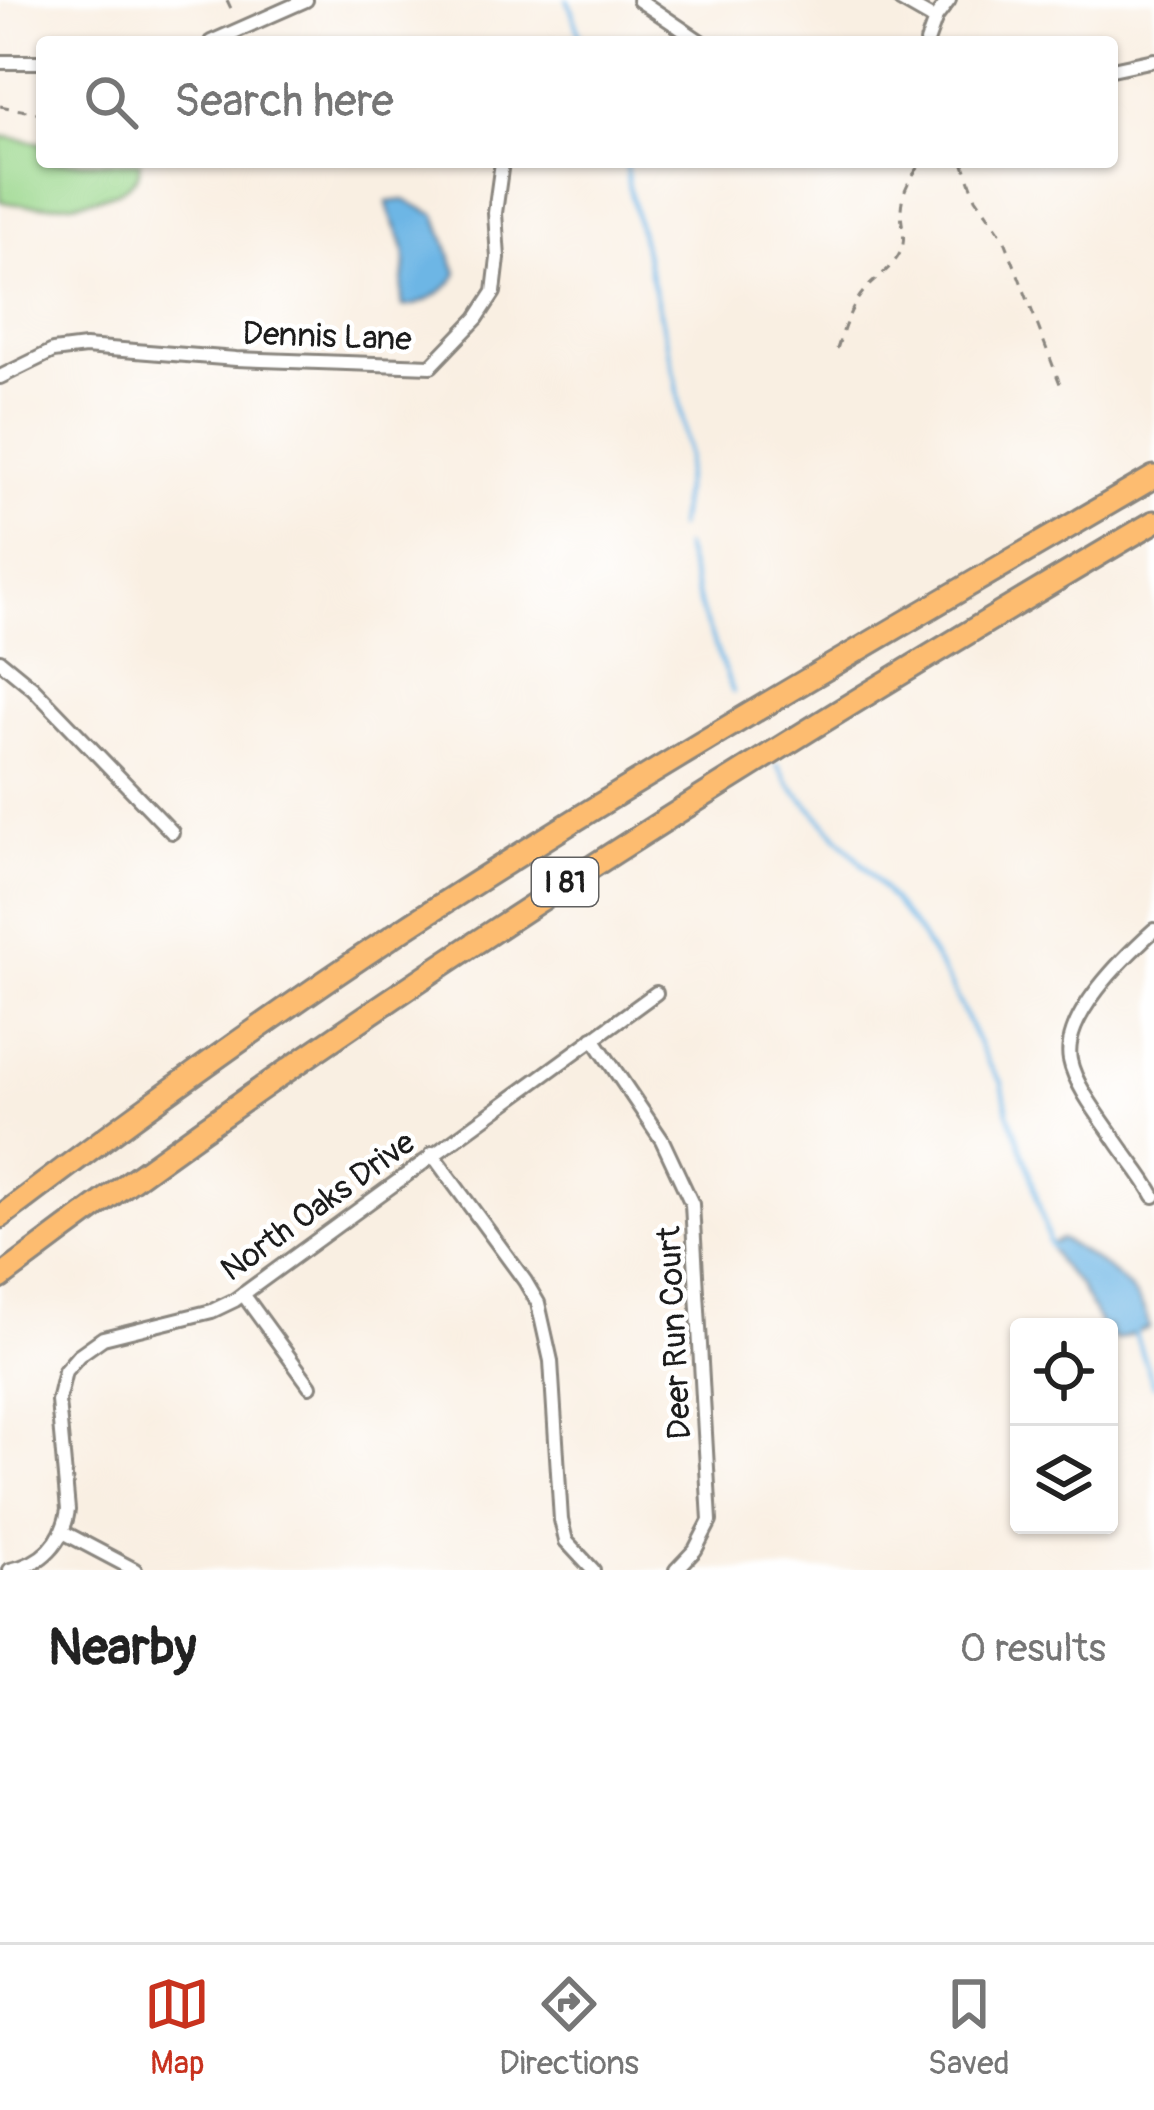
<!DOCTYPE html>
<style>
body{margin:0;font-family:Pangolin,sans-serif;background:#f6f6f6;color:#222}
.controls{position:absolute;right:36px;bottom:36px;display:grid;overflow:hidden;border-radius:12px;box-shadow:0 3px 9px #0004}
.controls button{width:108px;height:108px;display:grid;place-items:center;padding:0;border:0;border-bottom:3px solid #e0e0e0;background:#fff;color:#222;font:60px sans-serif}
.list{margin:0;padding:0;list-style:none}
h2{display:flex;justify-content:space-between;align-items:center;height:156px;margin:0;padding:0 48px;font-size:51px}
h2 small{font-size:39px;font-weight:400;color:#767676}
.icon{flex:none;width:66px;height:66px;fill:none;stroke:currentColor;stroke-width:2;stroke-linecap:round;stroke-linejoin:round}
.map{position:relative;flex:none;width:1154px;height:1570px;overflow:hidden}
.search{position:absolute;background:#fff;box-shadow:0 3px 9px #0004;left:36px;right:36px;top:36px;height:132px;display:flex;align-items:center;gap:30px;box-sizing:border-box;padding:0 42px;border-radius:12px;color:#767676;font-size:45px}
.sheet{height:372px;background:#fff}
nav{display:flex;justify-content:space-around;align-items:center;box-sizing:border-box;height:168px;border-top:3px solid #e0e0e0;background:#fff;font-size:33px;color:#767676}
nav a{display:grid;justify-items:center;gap:6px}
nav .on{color:#c8321e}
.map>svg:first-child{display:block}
.green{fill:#9ad78b;stroke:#5b7a54;stroke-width:3}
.water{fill:#6db6e5;stroke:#446980;stroke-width:3}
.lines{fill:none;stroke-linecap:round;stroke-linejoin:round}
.stream{stroke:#6db6e5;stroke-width:4.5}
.minor-casing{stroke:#8a867f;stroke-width:18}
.motorway-casing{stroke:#8a867f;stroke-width:27}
.path{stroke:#8a867f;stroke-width:3;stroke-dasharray:9 9;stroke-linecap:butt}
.minor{stroke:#fff;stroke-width:12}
.motorway{stroke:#fdbc70;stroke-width:21}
.labels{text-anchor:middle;stroke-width:9;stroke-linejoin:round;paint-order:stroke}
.shield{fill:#fff;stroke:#606060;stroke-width:3}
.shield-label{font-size:30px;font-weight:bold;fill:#1c1c1c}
.street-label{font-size:33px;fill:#1c1c1c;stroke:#fff}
</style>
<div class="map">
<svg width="1154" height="1570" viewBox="0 0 1154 1570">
<rect width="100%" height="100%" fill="#fff"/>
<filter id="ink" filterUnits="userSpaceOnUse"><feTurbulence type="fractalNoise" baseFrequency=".00833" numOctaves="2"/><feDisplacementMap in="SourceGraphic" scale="24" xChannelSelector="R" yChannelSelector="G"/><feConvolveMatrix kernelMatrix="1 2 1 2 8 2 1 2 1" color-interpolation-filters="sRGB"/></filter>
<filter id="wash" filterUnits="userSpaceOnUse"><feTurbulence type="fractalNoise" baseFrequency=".004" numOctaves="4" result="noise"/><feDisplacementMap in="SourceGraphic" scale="48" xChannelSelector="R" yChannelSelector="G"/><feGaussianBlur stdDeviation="2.7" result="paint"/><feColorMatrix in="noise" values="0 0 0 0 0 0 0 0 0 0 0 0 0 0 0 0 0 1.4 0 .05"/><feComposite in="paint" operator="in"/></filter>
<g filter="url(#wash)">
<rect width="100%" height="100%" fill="#f9efe2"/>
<path class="green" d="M0 136 42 143V162H140C139 170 140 174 134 180 111 205 30 210 0 201Z"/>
<g class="water">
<path d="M404 200 436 215 457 273C452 288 419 308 403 306 399 290 406 274 405 257 404 236 390 222 387 202Z"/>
<path d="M1061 1239C1096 1260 1143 1285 1149 1328L1116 1340 1109 1334V1327H1102L1079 1285 1058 1263 1050 1245Z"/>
</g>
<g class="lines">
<g class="stream">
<path d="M568 0 582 42"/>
<path d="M626 162 628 183 676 379 688 455 678 527"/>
<path d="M684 547 702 613 733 692"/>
<path d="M777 765 790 785 866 868 919 933 950 984 989 1065 1002 1083 1008 1112 1030 1172 1050 1245 1054 1248"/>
<path d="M1136 1329 1135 1334 1154 1386"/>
</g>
</g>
</g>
<g filter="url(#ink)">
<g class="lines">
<defs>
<g id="minor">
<path d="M639 0 701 42"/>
<path d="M900 0 935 20"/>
<path d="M211 42 306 0"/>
<path d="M927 42 936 17 949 0"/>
<path d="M0 62H42"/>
<path d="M1112 69 1154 60"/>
<path d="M0 377 53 351 85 347 236 359 431 366 477 318 494 292 498 258 495 213 502 162"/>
<path d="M0 661 33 688 172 832"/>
<path d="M1154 930C1124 957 1062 1017 1070 1060 1075 1086 1102 1120 1117 1142 1129 1160 1144 1177 1154 1196"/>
<path d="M593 1038 662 1140 692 1204 710 1521 695 1550 676 1570"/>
<path d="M432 1154 525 1281 538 1303 551 1361 561 1520 566 1541 593 1570"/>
<path d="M243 1294 310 1386"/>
<path d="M63 1532 135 1570"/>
<path d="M10 1570C43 1564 63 1542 68 1510L58 1401 65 1371 79 1355 103 1338 212 1311 235 1300 656 993"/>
</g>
<g id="motorway">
<path d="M0 1217C130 1118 263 1022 399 932 645 771 901 625 1154 477"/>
<path d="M0 1278C368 1000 757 756 1154 522"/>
</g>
</defs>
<use href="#minor" class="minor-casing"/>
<use href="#motorway" class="motorway-casing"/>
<g class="path">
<path d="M227 0 234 15"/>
<path d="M0 106 42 114"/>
<path d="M963 162 976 198 1004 238 1062 389"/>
<path d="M837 349C844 329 850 306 865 290 877 276 895 268 902 248 906 236 901 224 901 211 901 193 911 174 924 162"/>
</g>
<use href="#minor" class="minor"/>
<use href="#motorway" class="motorway"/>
</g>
</g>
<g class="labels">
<rect class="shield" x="532" y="858" width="66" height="48" rx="9"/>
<g class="shield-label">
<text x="565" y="892">I 81</text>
</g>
<g class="street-label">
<text transform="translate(327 335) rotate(2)" y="12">Dennis Lane</text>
<text transform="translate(317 1205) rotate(-36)" y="12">North Oaks Drive</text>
<text transform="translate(673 1333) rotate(-93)" y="12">Deer Run Court</text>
</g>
</g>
</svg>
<div class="controls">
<button><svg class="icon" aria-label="locate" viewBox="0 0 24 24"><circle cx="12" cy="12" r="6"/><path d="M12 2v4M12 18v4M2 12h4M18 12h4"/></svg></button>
<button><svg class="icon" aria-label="layers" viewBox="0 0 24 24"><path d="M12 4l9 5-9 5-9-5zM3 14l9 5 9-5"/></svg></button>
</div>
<div class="search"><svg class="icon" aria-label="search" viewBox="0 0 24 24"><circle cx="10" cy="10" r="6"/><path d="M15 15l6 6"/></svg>Search here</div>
</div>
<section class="sheet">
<h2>Nearby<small>0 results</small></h2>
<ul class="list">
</ul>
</section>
<nav>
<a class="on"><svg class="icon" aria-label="map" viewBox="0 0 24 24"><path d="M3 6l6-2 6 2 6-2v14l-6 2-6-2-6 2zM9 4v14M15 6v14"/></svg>Map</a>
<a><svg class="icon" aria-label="directions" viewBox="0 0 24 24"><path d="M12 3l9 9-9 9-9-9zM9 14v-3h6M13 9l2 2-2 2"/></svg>Directions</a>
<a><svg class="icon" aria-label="saved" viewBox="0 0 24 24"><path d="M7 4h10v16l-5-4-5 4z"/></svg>Saved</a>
</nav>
